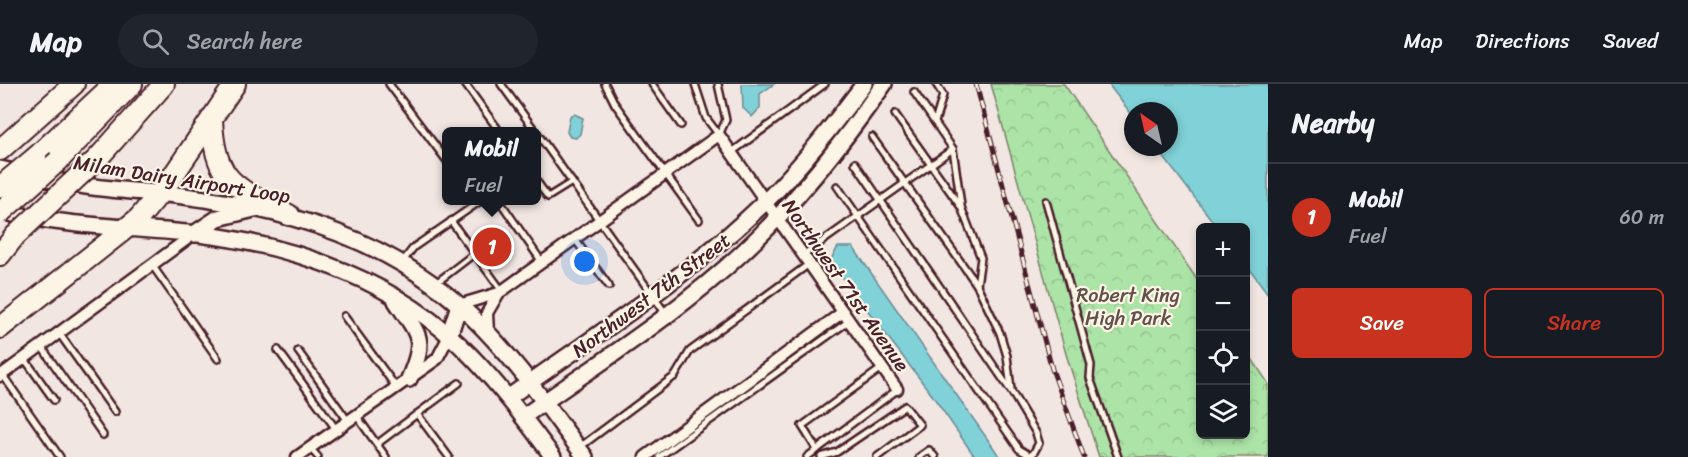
<!DOCTYPE html>
<meta charset="utf-8">
<style>
body{margin:0;font-family:Sriracha,sans-serif;background:#20242c;color:#f1f3f6}
.controls{position:absolute;right:18px;bottom:18px;display:grid;overflow:hidden;border-radius:9px;box-shadow:0 3px 9px #0003}
.controls button{width:54px;height:54px;display:grid;place-items:center;padding:0;border:0;border-bottom:2px solid #363941;background:#171b24;color:#f1f3f6;font:30px sans-serif}
.compass{position:absolute;left:1124px;top:18px;width:54px;height:54px;border-radius:50%;background:#171b24;box-shadow:0 3px 9px #0003;rotate:326deg}
.you{position:absolute;left:585px;top:178px;width:21px;height:21px;margin:-15px;border:4px solid #fff;border-radius:50%;background:#1a73e8;box-shadow:0 0 0 9px #1a73e833}
.badge{display:grid;place-items:center;width:39px;height:39px;border-radius:50%;background:#c8321e;color:#fff;font-size:20px;font-weight:700}
.pin{position:absolute;translate:-50% -50%;border:3px solid #fff;box-shadow:0 2px 6px #0006}
.popup{position:absolute;left:442px;top:43px;width:99px;height:78px;box-sizing:border-box;display:grid;place-content:center;border-radius:9px;background:#171b24;filter:drop-shadow(0 2px 4px #0005);font-size:20px;white-space:nowrap;color:#9ea1a6}
.popup b{font-size:22px;color:#f1f3f6}
.popup::after{content:'';position:absolute;left:50%;top:100%;margin-left:-12px;border:12px solid transparent;border-top-color:#171b24}
.list{margin:0;padding:0;list-style:none}
h2{display:flex;justify-content:space-between;align-items:center;height:78px;margin:0;padding:0 24px;font-size:26px}
h2 small{font-size:20px;font-weight:400;color:#9ea1a6}
.list li{display:grid;grid-template-columns:39px 1fr auto;gap:18px;align-items:center;box-sizing:border-box;height:108px;padding:0 24px;border-top:2px solid #363941}
.list b{display:block;font-size:22px;white-space:nowrap}
.list p{margin:0;font-size:20px;white-space:nowrap;color:#9ea1a6}
.list em{font-size:20px;font-style:normal;color:#9ea1a6}
.actions{display:flex;gap:12px;padding:18px 24px}
.actions a{flex:1;padding:14px 0;border:2px solid #c8321e;border-radius:9px;text-align:center;font-size:21px;color:#c8321e}
.actions .main{background:#c8321e;color:#fff}
.icon{flex:none;width:33px;height:33px;fill:none;stroke:currentColor;stroke-width:2;stroke-linecap:round;stroke-linejoin:round}
.map{position:relative;flex:none;width:1268px;height:373px;overflow:hidden}
header{display:flex;align-items:center;gap:36px;box-sizing:border-box;height:84px;padding:0 30px;background:#171b24;border-bottom:2px solid #363941}
header strong{font-size:28px}
nav{display:flex;gap:33px;margin-inline-start:auto;font-size:21px}
.search{width:420px;height:54px;background:#20242c;display:flex;align-items:center;gap:15px;box-sizing:border-box;padding:0 21px;border-radius:33px;color:#9ea1a6;font-size:22px}
main{display:flex}
aside{flex:1;background:#171b24}
.map>svg:first-child{display:block}
.forest{fill:url(#forest-crowns);stroke:#7b8269;stroke-width:1.5}
.water{fill:#80d1d8;stroke:#6a8a93;stroke-width:1.5}
.lines{fill:none;stroke-linecap:round;stroke-linejoin:round}
.service-casing{stroke:#4a1f2b;stroke-width:10}
.minor-casing{stroke:#4a1f2b;stroke-width:15}
.secondary-casing{stroke:#4a1f2b;stroke-width:20}
.motorway-casing{stroke:#4a1f2b;stroke-width:24}
.service{stroke:#fcf5e5;stroke-width:5}
.minor{stroke:#fcf5e5;stroke-width:10}
.secondary{stroke:#fcf5e5;stroke-width:15}
.motorway{stroke:#fcf5e5;stroke-width:20}
.rail-casing{stroke:#4a1f2b;stroke-width:5}
.rail{stroke:#fcf5e5;stroke-width:3;stroke-dasharray:9;stroke-linecap:butt}
.motorway-bridge-casing{stroke:#4a1f2b;stroke-width:24;stroke-linecap:butt}
.motorway-bridge{stroke:#fcf5e5;stroke-width:20}
.labels{text-anchor:middle;stroke-width:4.5;stroke-linejoin:round;paint-order:stroke}
.street-label{font-size:20px;fill:#4a1f2b;stroke:#fcf5e5}
.park-label{font-size:20px;fill:#62504a;stroke:#fcf5e5}
</style>
<header>
<strong>Map</strong>
<div class="search"><svg class="icon" aria-label="search" viewBox="0 0 24 24"><circle cx="10" cy="10" r="6"/><path d="M15 15l6 6"/></svg>Search here</div>
<nav><a>Map</a><a>Directions</a><a>Saved</a></nav>
</header>
<main>
<div class="map">
<svg width="1268" height="373" viewBox="0 0 1268 373">
<defs>
<pattern id="forest-crowns" width="20" height="18" patternUnits="userSpaceOnUse" patternTransform="scale(1.5)"><rect width="20" height="18" fill="#ace4a7"/><path d="M2 6a3 3 0 1 1 6 0M12 15a3 3 0 1 1 6 0" fill="none" stroke="#96c390"/></pattern>
</defs>
<rect width="100%" height="100%" fill="#f1e6e2"/>
<filter id="ink" filterUnits="userSpaceOnUse"><feTurbulence type="fractalNoise" baseFrequency=".0167" numOctaves="2"/><feDisplacementMap in="SourceGraphic" scale="12" xChannelSelector="R" yChannelSelector="G"/><feConvolveMatrix kernelMatrix="1 2 1 2 8 2 1 2 1" color-interpolation-filters="sRGB"/></filter>
<g filter="url(#ink)">
<path class="forest" d="M991 0H1064L1200 200V350H1246V266L1268 299V373H1099L1066 270Z"/>
<g class="water">
<path d="M742 0H774L760 10V24L752 33 743 24Z"/>
<path d="M1108 0H1268V210L1246 180V144L1217 143 1156 63H1169V27H1133V32Z"/>
<path d="M574 30 583 34 580 50 576 54 570 53 567 48 570 32Z"/>
<path d="M838 163H853L1000 373H975L932 311 833 181 831 175Z"/>
</g>
<g class="lines">
<defs>
<g id="service">
<path d="M389 0 447 77"/>
<path d="M465 0 500 48"/>
<path d="M501 0 536 48"/>
<path d="M605 0 615 20 699 136"/>
<path d="M652 0 681 41"/>
<path d="M695 0 706 34 719 51 726 36 718 0"/>
<path d="M914 8 953 65 961 121"/>
<path d="M895 30 961 123 981 174 977 201 1000 249 1007 272 1011 305"/>
<path d="M935 38 943 11 936 0"/>
<path d="M537 49 666 230"/>
<path d="M872 53 977 201"/>
<path d="M732 68 825 0"/>
<path d="M537 98 548 113 572 98"/>
<path d="M837 102 1019 365 1029 371 1033 370 1039 359 1036 349 1011 307 855 79"/>
<path d="M499 116 542 178"/>
<path d="M1046 117 1091 281 1090 294 1118 373"/>
<path d="M451 137 502 207"/>
<path d="M574 154 609 202"/>
<path d="M803 171 953 65"/>
<path d="M403 177 414 163 482 116"/>
<path d="M152 181 218 275"/>
<path d="M436 199 475 169"/>
<path d="M344 232 396 303"/>
<path d="M59 249 115 328"/>
<path d="M41 262 103 351"/>
<path d="M278 266 336 345"/>
<path d="M298 267 348 337"/>
<path d="M24 274 54 316"/>
<path d="M2 290 60 373"/>
<path d="M356 331 386 373"/>
<path d="M377 360 417 330"/>
<path d="M580 363 675 292 690 267 809 180"/>
<path d="M310 364 318 373"/>
<path d="M817 366 802 342 882 284"/>
<path d="M449 373 417 330 459 299"/>
<path d="M659 373 849 237"/>
<path d="M807 373 897 306"/>
<path d="M821 373 837 368 905 322 920 341 877 373"/>
<path d="M919 373 929 366 935 373"/>
</g>
<g id="minor">
<path d="M459 221 499 209 719 51 897 305"/>
<path d="M488 249 487 229 497 212"/>
<path d="M0 292 194 150"/>
<path d="M297 373 437 275 449 252"/>
<path d="M645 373 843 228"/>
</g>
<g id="secondary">
<path d="M0 85C31 92 62 99 93 103 123 107 154 108 184 112 290 126 392 156 471 232 515 274 549 325 585 373"/>
<path d="M0 127C65 143 132 143 198 150 297 162 399 198 470 271 501 303 527 338 553 373"/>
<path d="M194 150 218 134 254 125"/>
<path d="M396 217C419 252 427 254 409 295"/>
<path d="M449 252 459 221"/>
<path d="M509 313C595 252 687 193 764 119 801 83 833 41 864 0"/>
<path d="M523 333C597 280 677 230 743 168 797 118 842 60 884 0"/>
</g>
<g id="motorway">
<path d="M212 34C214 100 236 103 289 131"/>
<path d="M0 66 74 0"/>
<path d="M36 73 114 0"/>
<path d="M98 74 164 0"/>
<path d="M58 77 132 0"/>
<path d="M0 171 15 152"/>
<path d="M0 244 139 134 168 99 235 0"/>
</g>
</defs>
<use href="#service" class="service-casing"/>
<use href="#minor" class="minor-casing"/>
<use href="#secondary" class="secondary-casing"/>
<use href="#motorway" class="motorway-casing"/>
<use href="#service" class="service"/>
<use href="#minor" class="minor"/>
<use href="#secondary" class="secondary"/>
<use href="#motorway" class="motorway"/>
<defs>
<path id="rail" d="M976 0 1052 285 1084 373"/>
</defs>
<use href="#rail" class="rail-casing"/>
<use href="#rail" class="rail"/>
<defs>
<g id="motorway-bridge">
<path d="M0 103 36 73"/>
<path d="M0 129 58 77"/>
<path d="M15 152 98 74"/>
</g>
</defs>
<use href="#motorway-bridge" class="motorway-bridge-casing"/>
<use href="#motorway-bridge" class="motorway-bridge"/>
</g>
</g>
<g class="labels">
<g class="street-label">
<text transform="translate(182 95) rotate(9)" y="7">Milam Dairy Airport Loop</text>
<text transform="translate(846 201) rotate(55)" y="7">Northwest 71st Avenue</text>
<text transform="translate(651 211) rotate(-37)" y="7">Northwest 7th Street</text>
</g>
<g class="park-label">
<text x="1128" y="218">Robert King<tspan x="1128" dy="23">High Park</tspan></text>
</g>
</g>
</svg>
<div class="controls">
<button>+</button>
<button>−</button>
<button><svg class="icon" aria-label="locate" viewBox="0 0 24 24"><circle cx="12" cy="12" r="6"/><path d="M12 2v4M12 18v4M2 12h4M18 12h4"/></svg></button>
<button><svg class="icon" aria-label="layers" viewBox="0 0 24 24"><path d="M12 4l9 5-9 5-9-5zM3 14l9 5 9-5"/></svg></button>
</div>
<svg class="compass" viewBox="-18 -18 36 36"><path d="M0-13l5 13h-10z" fill="#e53935"/><path d="M0 13l5-13h-10z" fill="#9ea1a6"/></svg>
<div class="you"></div>
<div class="pin badge" style="left:492px;top:163px">1</div>
<div class="popup"><b>Mobil</b>Fuel</div>
</div>
<aside>
<h2>Nearby<small></small></h2>
<ul class="list">
<li><span class="badge">1</span><div><b>Mobil</b><p>Fuel</p></div><em>60 m</em></li>
</ul>
<div class="actions"><a class="main">Save</a><a>Share</a></div>
</aside>
</main>
